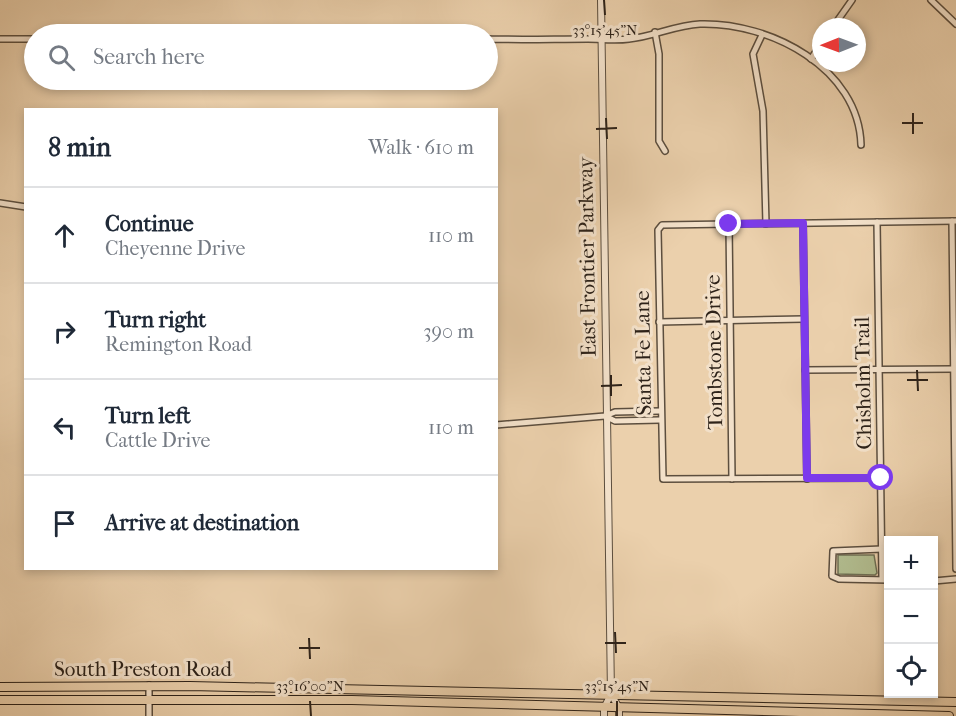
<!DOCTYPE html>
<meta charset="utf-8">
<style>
body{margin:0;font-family:"IM FELL French Canon",serif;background:#f6f6f7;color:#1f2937}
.controls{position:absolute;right:18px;bottom:18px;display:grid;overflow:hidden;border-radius:0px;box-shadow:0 3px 9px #0003}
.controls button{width:54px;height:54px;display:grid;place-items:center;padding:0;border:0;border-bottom:2px solid #e0e1e3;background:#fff;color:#1f2937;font:30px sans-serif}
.compass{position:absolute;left:812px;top:18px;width:54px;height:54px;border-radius:50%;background:#fff;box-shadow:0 3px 9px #0003;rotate:269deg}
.stop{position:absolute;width:18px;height:18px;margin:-14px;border:4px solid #7c3aed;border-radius:50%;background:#fff}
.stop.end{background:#7c3aed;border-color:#fff;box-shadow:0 2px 6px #0008}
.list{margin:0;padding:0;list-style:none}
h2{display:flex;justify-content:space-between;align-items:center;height:78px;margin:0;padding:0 24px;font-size:26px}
h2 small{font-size:20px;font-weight:400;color:#747a83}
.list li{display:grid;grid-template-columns:39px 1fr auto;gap:18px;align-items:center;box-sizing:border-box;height:96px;padding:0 24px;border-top:2px solid #e0e1e3}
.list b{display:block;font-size:22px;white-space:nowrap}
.list p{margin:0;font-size:20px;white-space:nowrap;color:#747a83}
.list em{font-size:20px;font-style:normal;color:#747a83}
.icon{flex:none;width:33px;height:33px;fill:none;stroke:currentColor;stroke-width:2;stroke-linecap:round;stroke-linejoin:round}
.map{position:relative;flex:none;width:956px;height:716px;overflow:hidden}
.search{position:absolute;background:#fff;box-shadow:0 3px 9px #0003;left:24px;top:24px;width:474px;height:66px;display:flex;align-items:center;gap:15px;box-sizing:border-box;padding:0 21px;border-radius:33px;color:#747a83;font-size:22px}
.panel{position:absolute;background:#fff;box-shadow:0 3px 9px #0003;left:24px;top:108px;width:474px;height:462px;border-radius:0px}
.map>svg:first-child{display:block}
.green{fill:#b1bc8f;stroke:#6f6f54;stroke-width:1.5}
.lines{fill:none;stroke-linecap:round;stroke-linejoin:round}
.minor-casing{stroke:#5c4e3e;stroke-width:8}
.tertiary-casing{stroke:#5c4e3e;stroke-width:8}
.primary-casing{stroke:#2d2219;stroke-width:10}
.minor{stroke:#f2e0c9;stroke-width:5}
.tertiary{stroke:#f2e0c9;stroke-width:6}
.primary{stroke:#ebd0ac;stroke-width:8}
.route{stroke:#7c3aed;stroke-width:8}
.ticks{fill:none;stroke:#2d2219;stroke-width:2}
.labels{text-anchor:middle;stroke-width:6;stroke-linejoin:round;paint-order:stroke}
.street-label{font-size:21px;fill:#2d2219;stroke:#f2e0c9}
.ticks-label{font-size:15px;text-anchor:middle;fill:#2d2219;stroke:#f2e0c9;stroke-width:6;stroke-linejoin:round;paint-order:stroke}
</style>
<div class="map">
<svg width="956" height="716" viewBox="0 0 956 716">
<rect width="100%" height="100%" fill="#ebd0ac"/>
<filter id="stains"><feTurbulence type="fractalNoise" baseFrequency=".00333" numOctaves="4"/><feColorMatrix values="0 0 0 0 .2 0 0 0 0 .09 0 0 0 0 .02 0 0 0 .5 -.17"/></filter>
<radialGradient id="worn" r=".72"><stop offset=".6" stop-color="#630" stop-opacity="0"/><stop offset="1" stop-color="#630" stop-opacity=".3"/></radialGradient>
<path class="green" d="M838 555H874L877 573 875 575 838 574Z"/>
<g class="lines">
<defs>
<g id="minor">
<path d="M931 0 956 24"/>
<path d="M833 27 852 0"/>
<path d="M655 32 659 54V141L665 151"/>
<path d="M762 35 753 54 763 111 766 224"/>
<path d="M0 39H34"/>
<path d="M488 39C521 40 554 39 588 39 601 39 615 41 629 39 653 37 675 25 700 24 770 22 859 68 861 145"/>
<path d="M811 59 821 44"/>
<path d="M0 203 26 207"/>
<path d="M952 221 956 569"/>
<path d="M877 222 882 579"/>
<path d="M803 223 807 479"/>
<path d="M729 224 732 479"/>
<path d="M659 322 804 319"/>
<path d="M805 370 953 369"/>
<path d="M605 416 615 421 660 420"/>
<path d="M496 425 605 416 615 412 660 411"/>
<path d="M881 478 663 479 658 230 662 225 956 221"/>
<path d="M882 549 833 551 832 576 839 579 888 580"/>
<path d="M934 581 956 579"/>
<path d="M149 685V716"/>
</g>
<g id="tertiary">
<path d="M601 0 611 694 604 708V716"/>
<path d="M611 694 619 708V716"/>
</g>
<g id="primary">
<path d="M0 687 190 686 956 702"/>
<path d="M0 700H352L949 716"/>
</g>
</defs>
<use href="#minor" class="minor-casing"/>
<use href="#tertiary" class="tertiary-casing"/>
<use href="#primary" class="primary-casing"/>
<use href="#minor" class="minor"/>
<use href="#tertiary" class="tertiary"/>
<use href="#primary" class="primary"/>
</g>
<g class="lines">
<path class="route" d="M729 224 803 223 807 478H881"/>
</g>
<path class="ticks" d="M604 0 605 15M913 113V134M606 118 607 139M902 123H923M596 129 617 128M917 370 918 391M611 375V396M907 380H928M601 386 622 385M615 632 616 653M309 638 310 659M605 643H626M299 648H320M310 701 311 716M617 701V716"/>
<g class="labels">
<g class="street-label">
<text transform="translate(587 257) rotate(-91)" y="7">East Frontier Parkway</text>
<text transform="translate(714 352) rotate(-91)" y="7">Tombstone Drive</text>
<text transform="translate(643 353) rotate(-91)" y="7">Santa Fe Lane</text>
<text transform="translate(863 383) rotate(-91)" y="7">Chisholm Trail</text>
<text x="143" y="676">South Preston Road</text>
</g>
</g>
<g class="ticks-label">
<text x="605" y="35">33°15'45"N</text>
<text x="310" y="691">33°16'00"N</text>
<text x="617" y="691">33°15'45"N</text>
</g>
<rect width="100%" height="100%" filter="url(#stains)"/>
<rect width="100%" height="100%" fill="url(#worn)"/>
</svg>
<div class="controls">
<button>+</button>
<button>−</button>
<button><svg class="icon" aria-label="locate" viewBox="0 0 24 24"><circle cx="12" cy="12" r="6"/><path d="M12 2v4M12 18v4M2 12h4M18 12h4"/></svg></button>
</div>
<svg class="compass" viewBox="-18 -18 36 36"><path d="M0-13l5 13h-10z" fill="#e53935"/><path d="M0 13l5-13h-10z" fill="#747a83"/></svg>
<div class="stop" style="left:881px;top:478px"></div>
<div class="stop end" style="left:729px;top:224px"></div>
<div class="search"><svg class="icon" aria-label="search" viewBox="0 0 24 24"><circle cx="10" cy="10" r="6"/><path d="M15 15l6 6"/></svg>Search here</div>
<section class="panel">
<h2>8 min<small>Walk · 610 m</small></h2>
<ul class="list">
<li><svg class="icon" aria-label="ahead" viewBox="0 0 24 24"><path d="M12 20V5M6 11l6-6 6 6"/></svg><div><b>Continue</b><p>Cheyenne Drive</p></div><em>110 m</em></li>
<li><svg class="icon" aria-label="right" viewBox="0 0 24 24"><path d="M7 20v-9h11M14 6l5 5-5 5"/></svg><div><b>Turn right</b><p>Remington Road</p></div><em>390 m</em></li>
<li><svg class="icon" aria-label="left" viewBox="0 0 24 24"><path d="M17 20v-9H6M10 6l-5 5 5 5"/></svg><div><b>Turn left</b><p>Cattle Drive</p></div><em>110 m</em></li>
<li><svg class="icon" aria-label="arrive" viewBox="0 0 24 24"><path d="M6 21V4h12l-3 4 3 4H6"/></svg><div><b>Arrive at destination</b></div></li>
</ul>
</section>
</div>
